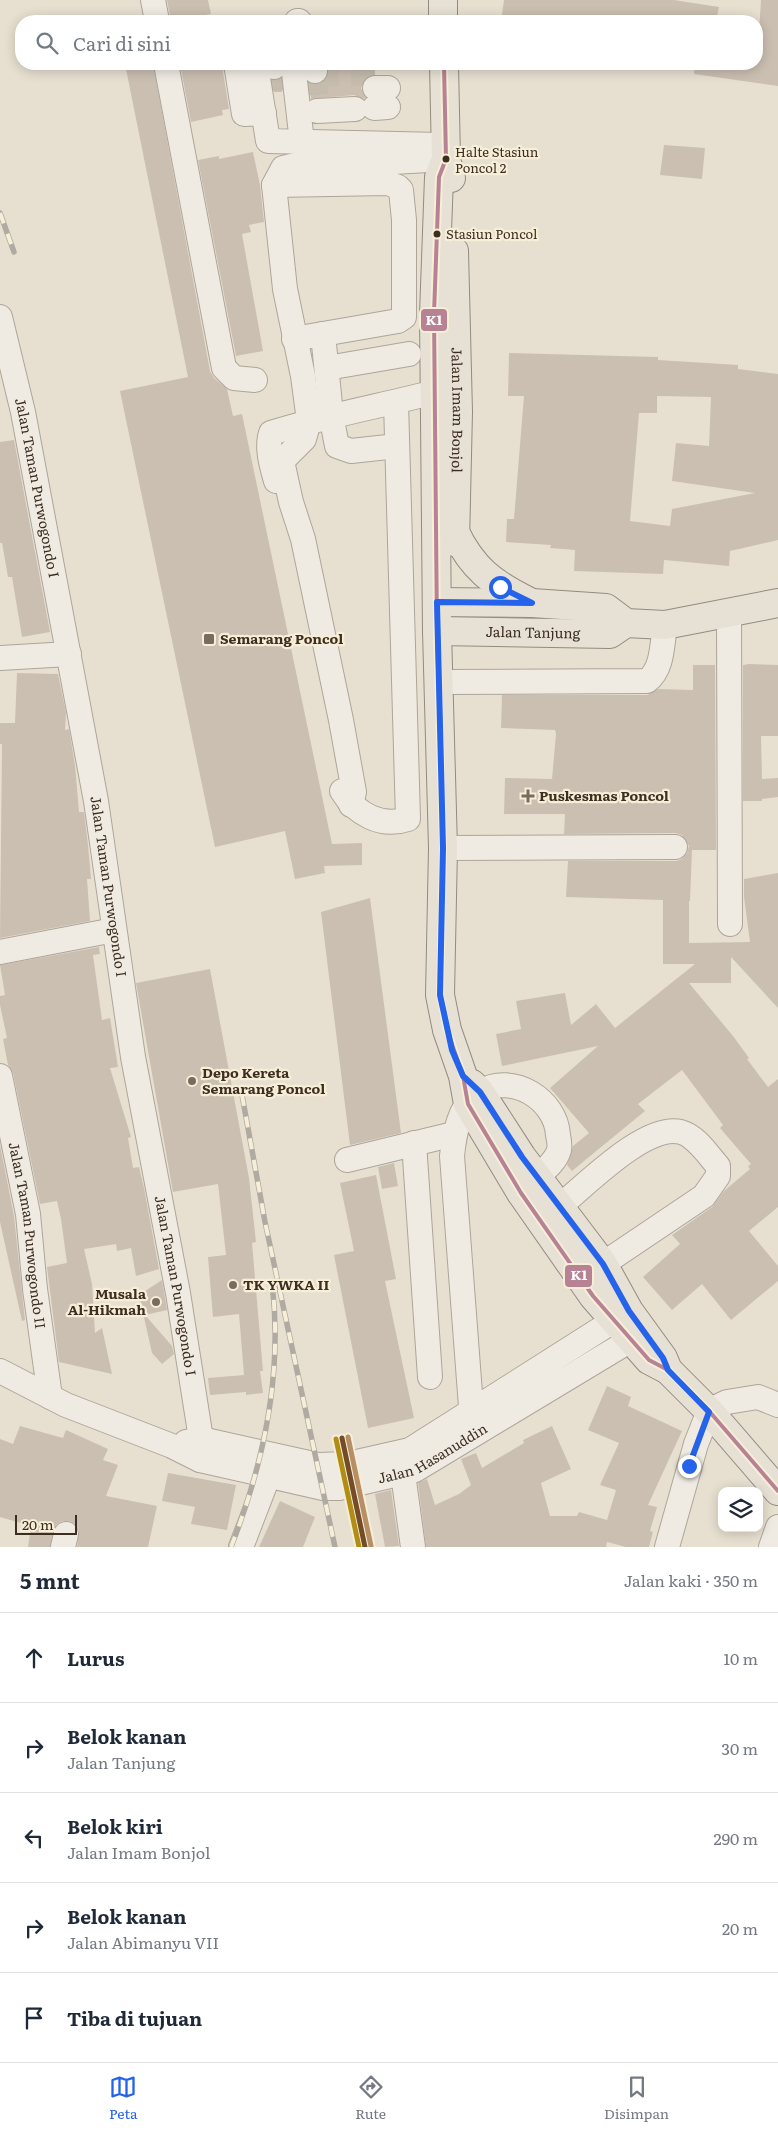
<!DOCTYPE html>
<html lang="id">
<meta charset="utf-8">
<style>
body{margin:0;font-family:Literata,serif;background:#f6f6f7;color:#1f2937}
.controls{position:absolute;right:15px;bottom:15px;display:grid;overflow:hidden;border-radius:10px;box-shadow:0 2px 12px #0003}
.controls button{width:45px;height:45px;display:grid;place-items:center;padding:0;border:0;border-bottom:1px solid #e0e1e3;background:#fff;color:#1f2937;font:25px sans-serif}
.scale{position:absolute;left:15px;bottom:12px;width:62px;box-sizing:border-box;padding-left:5px;border:2px solid #3d2e20;border-top:0;font-size:14px;line-height:18px;white-space:nowrap;color:#3d2e20;-webkit-text-stroke:4px #f7eed8;paint-order:stroke}
.stop{position:absolute;width:15px;height:15px;margin:-11px;border:4px solid #2563eb;border-radius:50%;background:#fff}
.stop.end{background:#2563eb;border-color:#fff;box-shadow:0 1px 5px #0008}
.list{margin:0;padding:0;list-style:none}
h2{display:flex;justify-content:space-between;align-items:center;height:65px;margin:0;padding:0 20px;font-size:21px}
h2 small{font-size:16px;font-weight:400;color:#747a83}
.list li{display:grid;grid-template-columns:32px 1fr auto;gap:15px;align-items:center;box-sizing:border-box;height:90px;padding:0 20px;border-top:1px solid #e0e1e3}
.list b{display:block;font-size:19px;white-space:nowrap}
.list p{margin:0;font-size:16px;white-space:nowrap;color:#747a83}
.list em{font-size:16px;font-style:normal;color:#747a83}
.icon{flex:none;width:28px;height:28px;fill:none;stroke:currentColor;stroke-width:2;stroke-linecap:round;stroke-linejoin:round}
.map{position:relative;flex:none;width:778px;height:1547px;overflow:hidden}
.search{position:absolute;background:#fff;box-shadow:0 2px 12px #0003;left:15px;right:15px;top:15px;height:55px;display:flex;align-items:center;gap:12px;box-sizing:border-box;padding:0 18px;border-radius:20px;color:#747a83;font-size:19px}
.sheet{height:515px;background:#fff}
nav{display:flex;justify-content:space-around;align-items:center;box-sizing:border-box;height:70px;border-top:1px solid #e0e1e3;background:#fff;font-size:14px;color:#747a83}
nav a{display:grid;justify-items:center;gap:2px}
nav .on{color:#2563eb}
.map>svg:first-child{display:block}
.building{fill:#cbbfb2;fill-rule:evenodd}
.lines{fill:none;stroke-linecap:round;stroke-linejoin:round}
.minor-tunnel{stroke:#c5bcae;stroke-width:24;stroke-dasharray:24 12;stroke-linecap:butt}
.minor-casing{stroke:#ada599;stroke-width:26}
.major-casing{stroke:#928b80;stroke-width:30}
.minor{stroke:#efebe3;stroke-width:24}
.major{stroke:#e6e1d4;stroke-width:28}
.rail-casing{stroke:#afaaa2;stroke-width:5.5}
.rail{stroke:#f7eed8;stroke-width:4;stroke-dasharray:11;stroke-linecap:butt}
.bus-1-casing{stroke:#f7eed8;stroke-width:8}
.bus-1{stroke:#b78394;stroke-width:4}
.rail-1-casing{stroke:#f7eed8;stroke-width:9}
.rail-2-casing{stroke:#f7eed8;stroke-width:9}
.rail-3-casing{stroke:#f7eed8;stroke-width:9}
.rail-1{stroke:#744c28;stroke-width:5}
.rail-2{stroke:#b08e15;stroke-width:5}
.rail-3{stroke:#b68f64;stroke-width:5}
.route{stroke:#2563eb;stroke-width:6}
.bus-dot{fill:#3d2e20;stroke:#f7eed8;stroke-width:2}
.poi-dot{fill:#786c5e;stroke:#f7eed8;stroke-width:2}
.labels{text-anchor:middle;stroke-width:4.5;stroke-linejoin:round;paint-order:stroke}
.bus-label{font-size:13px;fill:#3d2e20;stroke:#f7eed8;text-anchor:start}
.street-label{font-size:14px;fill:#3d2e20;stroke:#f7eed8}
.poi-label{font-size:14px;font-weight:bold;fill:#3d2e20;stroke:#f7eed8;text-anchor:start}
.line-badge{stroke:#f7eed8;stroke-width:2}
.badge-label{font-size:14px;text-anchor:middle;font-weight:bold;fill:#fff}
</style>
<div class="map">
<svg width="778" height="1547" viewBox="0 0 778 1547">
<rect width="100%" height="100%" fill="#e7e0d1"/>
<g class="building">
<path d="M167 0H208L211 14 171 21Z"/>
<path d="M504 0H674L719 7 716 21H501Z"/>
<path d="M761 0H778V86L694 74 695 64H757Z"/>
<path d="M125 64H153L210 371 214 378 227 389 233 416 242 414 332 844 362 843V865L324 866 325 873 295 879 285 831 215 847 120 391 188 377Z"/>
<path d="M180 64H225L223 72 229 109 222 110 223 115 191 122Z"/>
<path d="M327 64H372V72H375V74L368 76 361 88 366 97 364 99 354 95 311 99 309 83H321L327 78Z"/>
<path d="M281 79 282 92H274L272 80Z"/>
<path d="M664 145 705 148 702 179 660 175Z"/>
<path d="M253 152 260 185 264 222 249 225 251 232 242 234 263 351 236 356 198 160 219 156V159Z"/>
<path d="M509 353 658 357V360L738 365V369L778 374V540L730 551 729 566 664 560 663 574 574 571 575 550 550 548 551 545 506 542 507 519H514L524 396H508ZM657 396 711 397 709 446 676 443 672 481 755 493 672 509 670 526 630 521 639 413H657Z"/>
<path d="M14 440 50 632 22 637 12 577H8L2 543H0V442Z"/>
<path d="M749 664 778 665V736H761L762 779 778 778V797L762 799V801H743V665Z"/>
<path d="M693 665H715L716 850H692L690 901H689V943L750 942 744 897V879L778 873V1008L731 957V983H689L733 1036 749 1058 747 1059 768 1087 778 1079V1207L749 1231 778 1266V1281L731 1320 702 1284 672 1310 643 1277 680 1244 672 1235 712 1207 724 1191 750 1169 748 1166 751 1164 720 1128 723 1125 682 1070 638 1104 645 1111 572 1171 567 1165 573 1146 589 1133 550 1088 598 1046 502 1066 496 1034 521 1029 516 1001 565 993 571 1025 596 1004 615 1028 695 964H663V900L566 897 568 861H676L682 859 687 853 689 846 682 835 675 833 564 834 565 814H504L505 778 552 779 556 734 555 730 501 728 502 695H647L658 689 693 690Z"/>
<path d="M17 673 58 674 66 713 65 730 69 729 75 765 79 812H84L88 845 91 879H87L90 921 0 938 2 744H0V723H15Z"/>
<path d="M370 898 401 1133 350 1145 321 912Z"/>
<path d="M99 947 100 954 93 955 102 1020 110 1018 118 1067 110 1068 131 1137 128 1138 133 1168 139 1167 144 1188 159 1269 136 1276 131 1248 117 1251 116 1244 84 1249 92 1284 95 1333 102 1328 112 1374 59 1362 47 1267 67 1263 61 1219 57 1201 40 1204 13 1073 8 1065 3 1039 7 1038 0 1005V996L5 995 0 965Z"/>
<path d="M210 969 249 1178 256 1242 252 1243 263 1371H260L263 1393 246 1395V1392L210 1395 208 1378 244 1375 239 1314 213 1317 208 1257 226 1255 218 1184 173 1192 136 983Z"/>
<path d="M0 1145 14 1216 25 1320 22 1321 0 1222Z"/>
<path d="M394 1163 398 1186 382 1189 378 1167Z"/>
<path d="M376 1175 396 1279 385 1281 414 1418 368 1428 334 1255 354 1251 340 1183Z"/>
<path d="M162 1280 167 1310 145 1315 172 1346 174 1354 162 1364 152 1353 139 1295Z"/>
<path d="M607 1386 631 1397 628 1406 682 1431 648 1505 657 1507 650 1531 653 1532 649 1547H626L607 1542 606 1547H426L418 1483 427 1479 435 1505 459 1494 471 1485 461 1459 476 1453 482 1468 524 1443 523 1440 552 1426 571 1469 541 1483 550 1516H577L579 1512 607 1520 616 1490 600 1485 619 1443 588 1430Z"/>
<path d="M20 1426 63 1438 66 1430 108 1449 103 1460 118 1465 106 1496 157 1506 148 1547H77L79 1530 75 1524 69 1521H62L56 1525 50 1547H28L31 1526 0 1517V1439L13 1444Z"/>
<path d="M168 1473 236 1485 227 1530 191 1524 195 1507 162 1501Z"/>
<path d="M391 1490 399 1546 385 1547 375 1494Z"/>
<path d="M280 1501 315 1517 303 1547H259Z"/>
</g>
<g class="lines">
<g class="minor-tunnel">
<path d="M274 67 277 92"/>
<path d="M315 71 317 108"/>
<path d="M315 75 375 73"/>
</g>
<defs>
<g id="minor">
<path d="M153 0 157 21"/>
<path d="M297 21H299"/>
<path d="M166 64 224 368 234 378 255 380"/>
<path d="M274 64V67"/>
<path d="M293 64 302 142"/>
<path d="M256 66 268 141 440 145"/>
<path d="M315 69V71"/>
<path d="M237 70 244 114 264 113"/>
<path d="M375 88H388"/>
<path d="M374 108 388 107"/>
<path d="M317 111 355 109"/>
<path d="M274 185 388 183 398 187 401 190 404 220V317L398 321 294 339"/>
<path id="s1" d="M0 317 23 412 96 801 133 1057 178 1293 201 1439 200 1460"/>
<path d="M323 334 331 415 337 446 351 451 397 446"/>
<path d="M327 368 409 354"/>
<path d="M276 481C272 467 266 447 271 433 325 416 380 406 435 392"/>
<path d="M729 614 730 924"/>
<path d="M0 658 69 654"/>
<path d="M438 682 647 681C663 669 662 644 665 625"/>
<path d="M342 791C356 814 381 828 408 819L396 403"/>
<path d="M351 805 354 792 341 720 303 539 291 502 282 461 304 439 309 421 303 376 285 289 278 223 274 185 283 168 313 161 375 163 446 159"/>
<path d="M443 848 675 847"/>
<path d="M0 952 114 930"/>
<path id="s2" d="M0 1076 28 1214 35 1289 50 1397"/>
<path d="M414 1143 430 1377"/>
<path d="M347 1160 454 1134"/>
<path d="M560 1206C587 1184 646 1123 681 1132 696 1136 708 1155 718 1166V1176L704 1196 603 1264"/>
<path id="s3" d="M0 1371 66 1405 172 1446 200 1460 323 1488H339L415 1470 644 1332"/>
<path d="M473 1433 452 1156C454 1135 460 1103 480 1092 513 1072 556 1100 558 1135 559 1140 560 1146 559 1150 556 1161 545 1170 537 1177"/>
<path d="M186 1442 201 1439 318 1465 348 1464 410 1450 629 1311"/>
<path d="M403 1474 413 1547"/>
<path d="M63 1547 66 1534"/>
<path d="M241 1547 268 1477"/>
<path d="M667 1547 696 1444 709 1411 727 1402 758 1397 778 1405"/>
<path d="M771 1547 778 1527"/>
</g>
<g id="major">
<path d="M443 0V21"/>
<path d="M444 64 446 159 451 178"/>
<path d="M446 159 439 177 434 314 437 631 443 848 440 995 447 1030 463 1076 468 1104 521 1193 593 1296 649 1360 668 1370"/>
<path id="s4" d="M454 251 458 412 455 542"/>
<path d="M455 532C472 568 493 584 528 601"/>
<path d="M437 602 532 603 606 608 626 623 665 625 778 603"/>
<path id="s5" d="M437 631 610 634 626 623"/>
<path d="M472 1084 480 1092 522 1157 603 1264 629 1311 663 1358 668 1370 709 1411 778 1491"/>
</g>
</defs>
<use href="#minor" class="minor-casing"/>
<use href="#major" class="major-casing"/>
<use href="#minor" class="minor"/>
<use href="#major" class="major"/>
<defs>
<g id="rail">
<path d="M0 213 14 252"/>
<path d="M242 1095 265 1222 335 1547"/>
<path d="M231 1547C264 1463 283 1373 272 1283"/>
</g>
</defs>
<use href="#rail" class="rail-casing"/>
<use href="#rail" class="rail"/>
<defs>
<path id="bus-1" d="M444 64 446 159 439 177 434 314 437 631 443 848 440 995 447 1030 463 1076 468 1104 521 1193 593 1296 649 1360 668 1370 709 1411 778 1491"/>
</defs>
<use href="#bus-1" class="bus-1-casing"/>
<use href="#bus-1" class="bus-1"/>
<defs>
<path id="rail-1" d="M342 1438 365 1547"/>
<path id="rail-2" d="M336 1439 359 1547"/>
<path id="rail-3" d="M348 1437 371 1546"/>
</defs>
<use href="#rail-1" class="rail-1-casing"/>
<use href="#rail-2" class="rail-2-casing"/>
<use href="#rail-3" class="rail-3-casing"/>
<use href="#rail-1" class="rail-1"/>
<use href="#rail-2" class="rail-2"/>
<use href="#rail-3" class="rail-3"/>
</g>
<g class="lines">
<path class="route" d="M500 587 532 603 437 602 443 848 440 995 452 1050 463 1076 480 1092 522 1157 603 1264 629 1311 663 1358 668 1370 709 1412 689 1466"/>
</g>
<g class="bus-dot">
<circle cx="446" cy="159" r="4.5"/>
<circle cx="437" cy="234" r="4.5"/>
</g>
<g class="poi-dot">
<rect x="203" y="633" width="12" height="12" rx="2.5"/>
<path d="M525.5 788.5h5v5h5v5h-5v5h-5v-5h-5v-5h5z"/>
<circle cx="192" cy="1081" r="5"/>
<circle cx="233" cy="1285" r="5"/>
<circle cx="156" cy="1302" r="5"/>
</g>
<g class="labels">
<g class="bus-label">
<text x="455" y="157">Halte Stasiun<tspan x="455" dy="16">Poncol 2</tspan></text>
<text x="446" y="239">Stasiun Poncol</text>
</g>
<g class="street-label">
<text dy="5" stroke="none"><textPath href="#s4" startOffset="159">Jalan Imam Bonjol</textPath></text>
<text dy="5" stroke="none"><textPath href="#s1" startOffset="175">Jalan Taman Purwogondo I</textPath></text>
<text dy="5" stroke="none"><textPath href="#s5" startOffset="96">Jalan Tanjung</textPath></text>
<text dy="5" stroke="none"><textPath href="#s1" startOffset="580">Jalan Taman Purwogondo I</textPath></text>
<text dy="5" stroke="none"><textPath href="#s2" startOffset="162">Jalan Taman Purwogondo II</textPath></text>
<text dy="5" stroke="none"><textPath href="#s1" startOffset="985">Jalan Taman Purwogondo I</textPath></text>
<text dy="5" stroke="none"><textPath href="#s3" startOffset="462">Jalan Hasanuddin</textPath></text>
</g>
<g class="poi-label">
<text x="220" y="644">Semarang Poncol</text>
<text x="539" y="801">Puskesmas Poncol</text>
<text x="202" y="1078">Depo Kereta<tspan x="202" dy="16">Semarang Poncol</tspan></text>
<text x="243" y="1290">TK YWKA II</text>
<text x="146" y="1299" text-anchor="end">Musala<tspan x="146" dy="16">Al-Hikmah</tspan></text>
</g>
</g>
<g class="line-badge">
<rect x="420" y="308" width="28" height="24" rx="5" fill="#b78394"/>
<rect x="564" y="1264" width="29" height="24" rx="5" fill="#b78394"/>
</g>
<g class="badge-label">
<text x="434" y="325">K1</text>
<text x="579" y="1280">K1</text>
</g>
</svg>
<div class="controls">
<button><svg class="icon" aria-label="layers" viewBox="0 0 24 24"><path d="M12 4l9 5-9 5-9-5zM3 14l9 5 9-5"/></svg></button>
</div>
<div class="scale">20 m</div>
<div class="stop" style="left:500px;top:587px"></div>
<div class="stop end" style="left:689px;top:1466px"></div>
<div class="search"><svg class="icon" aria-label="search" viewBox="0 0 24 24"><circle cx="10" cy="10" r="6"/><path d="M15 15l6 6"/></svg>Cari di sini</div>
</div>
<section class="sheet">
<h2>5 mnt<small>Jalan kaki · 350 m</small></h2>
<ul class="list">
<li><svg class="icon" aria-label="ahead" viewBox="0 0 24 24"><path d="M12 20V5M6 11l6-6 6 6"/></svg><div><b>Lurus</b></div><em>10 m</em></li>
<li><svg class="icon" aria-label="right" viewBox="0 0 24 24"><path d="M7 20v-9h11M14 6l5 5-5 5"/></svg><div><b>Belok kanan</b><p>Jalan Tanjung</p></div><em>30 m</em></li>
<li><svg class="icon" aria-label="left" viewBox="0 0 24 24"><path d="M17 20v-9H6M10 6l-5 5 5 5"/></svg><div><b>Belok kiri</b><p>Jalan Imam Bonjol</p></div><em>290 m</em></li>
<li><svg class="icon" aria-label="right" viewBox="0 0 24 24"><path d="M7 20v-9h11M14 6l5 5-5 5"/></svg><div><b>Belok kanan</b><p>Jalan Abimanyu VII</p></div><em>20 m</em></li>
<li><svg class="icon" aria-label="arrive" viewBox="0 0 24 24"><path d="M6 21V4h12l-3 4 3 4H6"/></svg><div><b>Tiba di tujuan</b></div></li>
</ul>
</section>
<nav>
<a class="on"><svg class="icon" aria-label="map" viewBox="0 0 24 24"><path d="M3 6l6-2 6 2 6-2v14l-6 2-6-2-6 2zM9 4v14M15 6v14"/></svg>Peta</a>
<a><svg class="icon" aria-label="directions" viewBox="0 0 24 24"><path d="M12 3l9 9-9 9-9-9zM9 14v-3h6M13 9l2 2-2 2"/></svg>Rute</a>
<a><svg class="icon" aria-label="saved" viewBox="0 0 24 24"><path d="M7 4h10v16l-5-4-5 4z"/></svg>Disimpan</a>
</nav>
